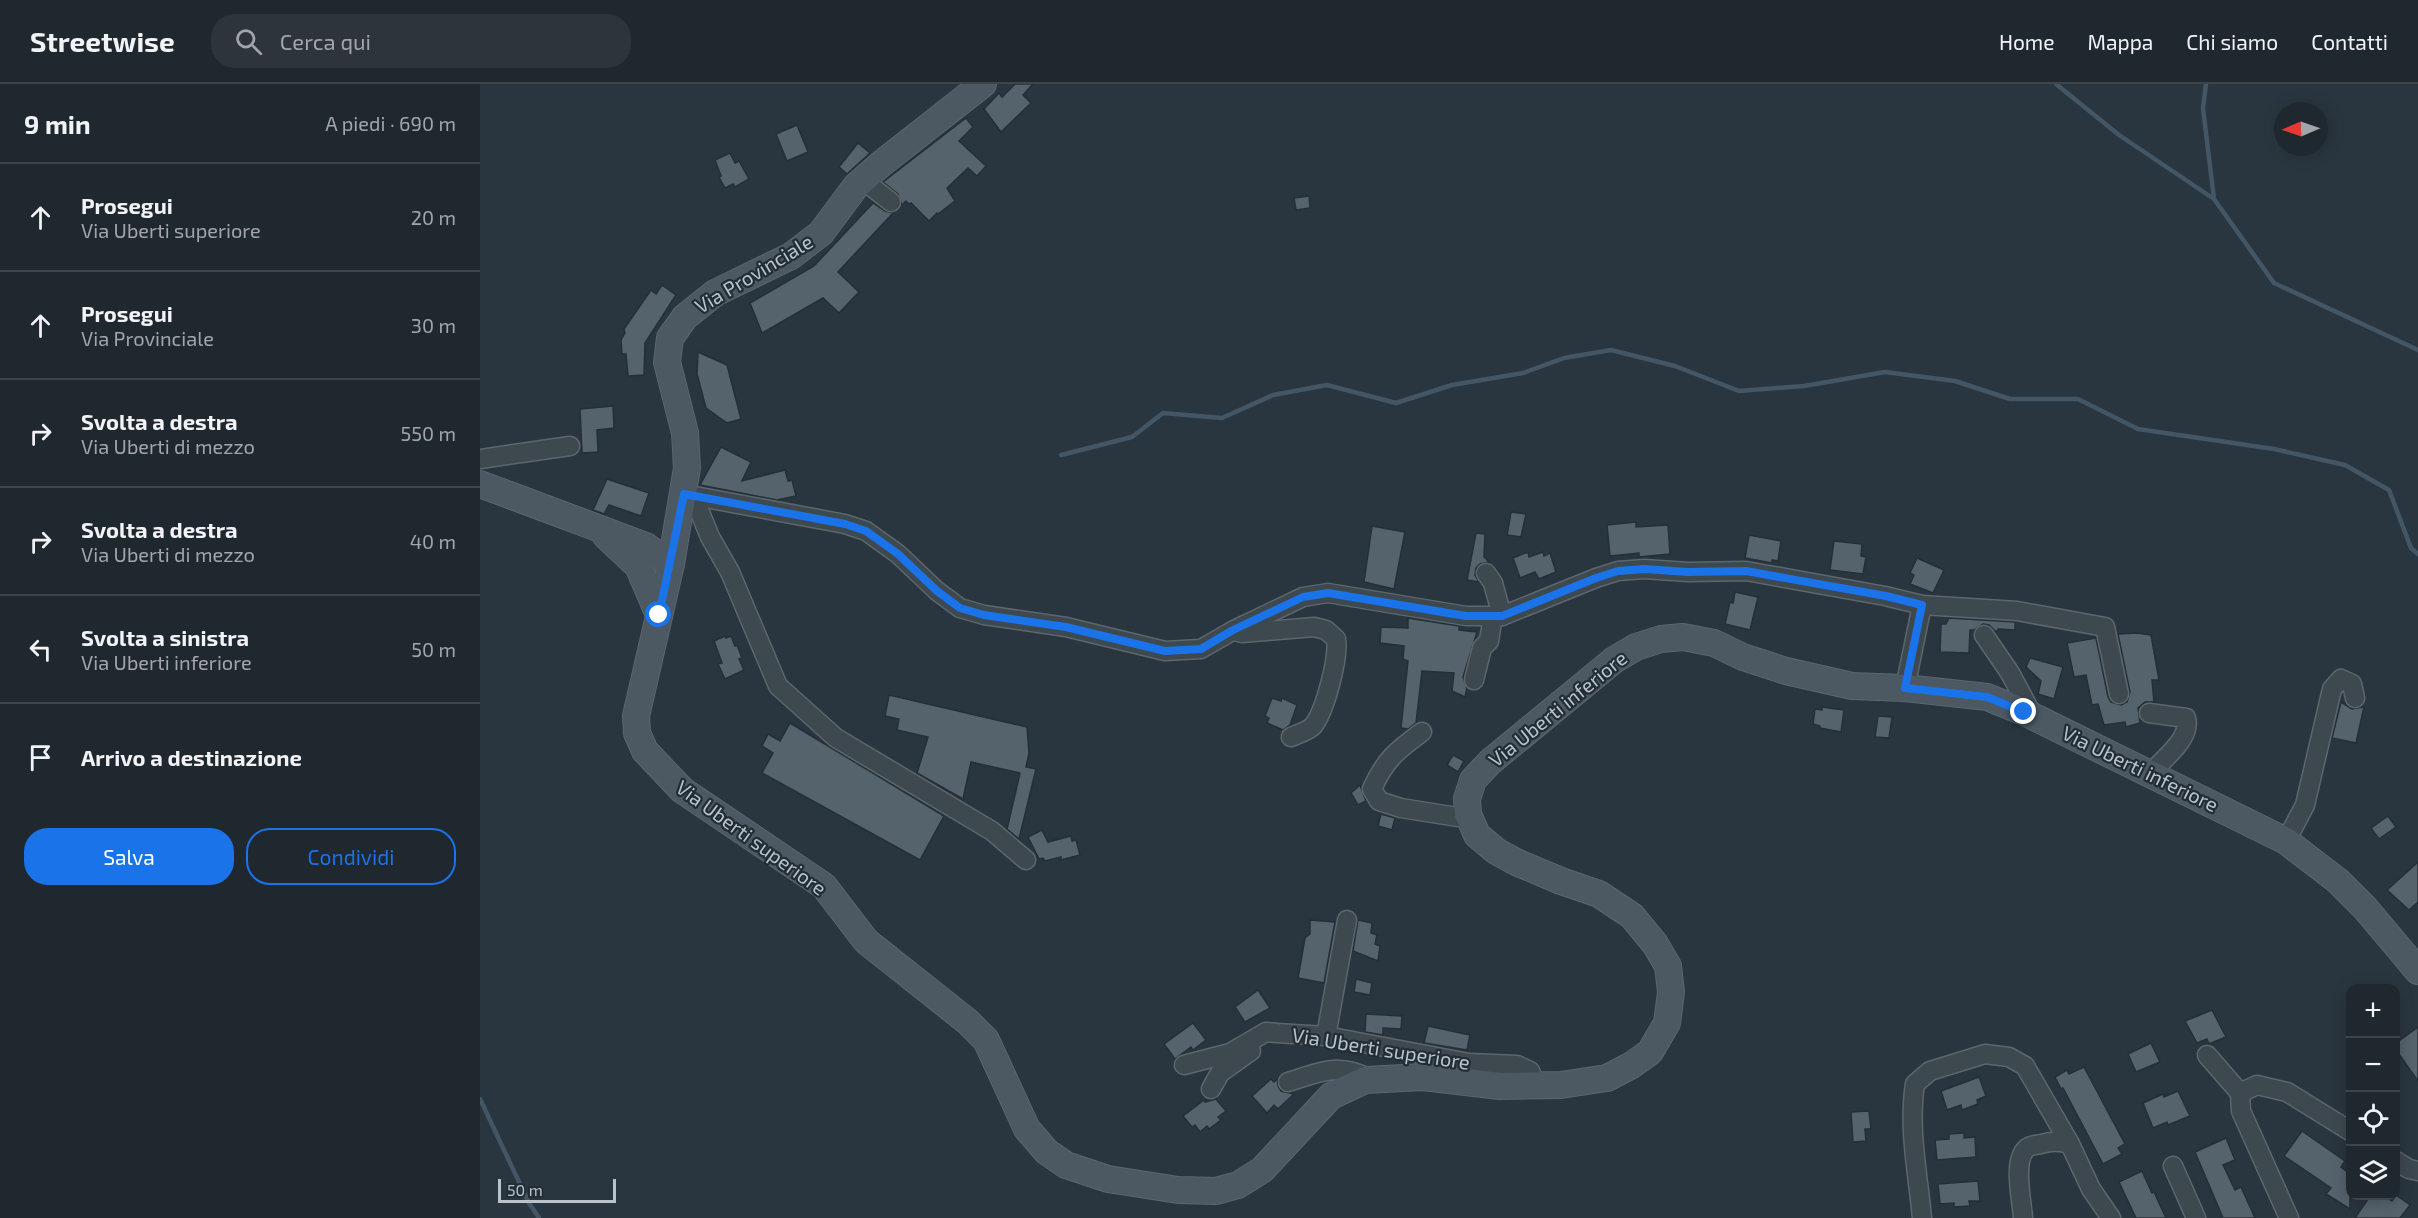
<!DOCTYPE html>
<html lang="it">
<meta charset="utf-8">
<style>
body{margin:0;font-family:"Exo 2",sans-serif;background:#2d343b;color:#f1f3f6}
.controls{position:absolute;right:18px;bottom:18px;display:grid;overflow:hidden;border-radius:12px;box-shadow:0 3px 15px #0003}
.controls button{width:54px;height:54px;display:grid;place-items:center;padding:0;border:0;border-bottom:2px solid #3d444b;background:#20282f;color:#f1f3f6;font:30px sans-serif}
.compass{position:absolute;left:1794px;top:18px;width:54px;height:54px;border-radius:50%;background:#20282f;box-shadow:0 3px 15px #0003;rotate:268deg}
.scale{position:absolute;left:18px;bottom:15px;width:118px;box-sizing:border-box;padding-left:6px;border:3px solid #bac3ca;border-top:0;font-size:16px;line-height:21px;white-space:nowrap;color:#bac3ca;-webkit-text-stroke:4px #222d35;paint-order:stroke}
.stop{position:absolute;width:18px;height:18px;margin:-14px;border:4px solid #1a73e8;border-radius:50%;background:#fff}
.stop.end{background:#1a73e8;border-color:#fff;box-shadow:0 2px 6px #0008}
.list{margin:0;padding:0;list-style:none}
h2{display:flex;justify-content:space-between;align-items:center;height:78px;margin:0;padding:0 24px;font-size:26px}
h2 small{font-size:20px;font-weight:400;color:#a2a6aa}
.list li{display:grid;grid-template-columns:39px 1fr auto;gap:18px;align-items:center;box-sizing:border-box;height:108px;padding:0 24px;border-top:2px solid #3d444b}
.list b{display:block;font-size:22px;white-space:nowrap}
.list p{margin:0;font-size:20px;white-space:nowrap;color:#a2a6aa}
.list em{font-size:20px;font-style:normal;color:#a2a6aa}
.actions{display:flex;gap:12px;padding:18px 24px}
.actions a{flex:1;padding:14px 0;border:2px solid #1a73e8;border-radius:24px;text-align:center;font-size:21px;color:#1a73e8}
.actions .main{background:#1a73e8;color:#fff}
.icon{flex:none;width:33px;height:33px;fill:none;stroke:currentColor;stroke-width:2;stroke-linecap:round;stroke-linejoin:round}
.map{position:relative;flex:none;width:1938px;height:1134px;overflow:hidden}
header{display:flex;align-items:center;gap:36px;box-sizing:border-box;height:84px;padding:0 30px;background:#20282f;border-bottom:2px solid #3d444b}
header strong{font-size:28px}
nav{display:flex;gap:33px;margin-inline-start:auto;font-size:21px}
.search{width:420px;height:54px;background:#2d343b;display:flex;align-items:center;gap:15px;box-sizing:border-box;padding:0 21px;border-radius:24px;color:#a2a6aa;font-size:22px}
main{display:flex}
aside{flex:1;background:#20282f}
.map>svg:first-child{display:block}
.lines{fill:none;stroke-linecap:round;stroke-linejoin:round}
.stream{stroke:#425666;stroke-width:4.5}
.building{fill:#55636c;stroke:#242f37;stroke-width:1.5}
.street-casing{stroke:#5b666d;stroke-width:21}
.secondary-casing{stroke:#5b666d;stroke-width:28}
.street{stroke:#3e484f;stroke-width:18}
.secondary{stroke:#4c5862;stroke-width:26}
.route{stroke:#1a73e8;stroke-width:8}
.labels{text-anchor:middle;stroke-width:4.5;stroke-linejoin:round;paint-order:stroke}
.street-label{font-size:20px;fill:#bac3ca;stroke:#222d35}
</style>
<header>
<strong>Streetwise</strong>
<div class="search"><svg class="icon" aria-label="search" viewBox="0 0 24 24"><circle cx="10" cy="10" r="6"/><path d="M15 15l6 6"/></svg>Cerca qui</div>
<nav><a>Home</a><a>Mappa</a><a>Chi siamo</a><a>Contatti</a></nav>
</header>
<main>
<aside>
<h2>9 min<small>A piedi · 690 m</small></h2>
<ul class="list">
<li><svg class="icon" aria-label="ahead" viewBox="0 0 24 24"><path d="M12 20V5M6 11l6-6 6 6"/></svg><div><b>Prosegui</b><p>Via Uberti superiore</p></div><em>20 m</em></li>
<li><svg class="icon" aria-label="ahead" viewBox="0 0 24 24"><path d="M12 20V5M6 11l6-6 6 6"/></svg><div><b>Prosegui</b><p>Via Provinciale</p></div><em>30 m</em></li>
<li><svg class="icon" aria-label="right" viewBox="0 0 24 24"><path d="M7 20v-9h11M14 6l5 5-5 5"/></svg><div><b>Svolta a destra</b><p>Via Uberti di mezzo</p></div><em>550 m</em></li>
<li><svg class="icon" aria-label="right" viewBox="0 0 24 24"><path d="M7 20v-9h11M14 6l5 5-5 5"/></svg><div><b>Svolta a destra</b><p>Via Uberti di mezzo</p></div><em>40 m</em></li>
<li><svg class="icon" aria-label="left" viewBox="0 0 24 24"><path d="M17 20v-9H6M10 6l-5 5 5 5"/></svg><div><b>Svolta a sinistra</b><p>Via Uberti inferiore</p></div><em>50 m</em></li>
<li><svg class="icon" aria-label="arrive" viewBox="0 0 24 24"><path d="M6 21V4h12l-3 4 3 4H6"/></svg><div><b>Arrivo a destinazione</b></div></li>
</ul>
<div class="actions"><a class="main">Salva</a><a>Condividi</a></div>
</aside>
<div class="map">
<svg width="1938" height="1134" viewBox="0 0 1938 1134">
<rect width="100%" height="100%" fill="#2a363f"/>
<g class="lines">
<g class="stream">
<path d="M1576 0 1639 51 1734 115 1794 199 1938 266"/>
<path d="M1726 0 1723 24 1734 115"/>
<path d="M581 371 652 353 683 329 742 334 793 311 847 301 916 319 972 301 1043 289 1084 274 1131 266 1195 282 1259 307 1324 302 1405 288 1475 297 1530 315H1598L1658 345 1794 365 1865 381 1909 406 1931 464 1938 470"/>
<path d="M0 1015 49 1119 59 1134"/>
</g>
</g>
<g class="building">
<path d="M535 0H553L543 11 551 19 521 48 504 25 519 9 522 13Z"/>
<path d="M486 34 493 43 479 57 506 82 497 92 488 84 467 104 475 117 458 130 457 129 449 137 431 119 429 120 426 117 422 121 418 110 403 98Z"/>
<path d="M317 41 328 68 307 77 296 50Z"/>
<path d="M378 59 390 69 367 90 359 83Z"/>
<path d="M250 69 255 79 259 77 269 95 255 103 253 100 245 104 239 93 241 92 235 76Z"/>
<path d="M829 112 830 124 816 126 814 114Z"/>
<path d="M393 119 405 127 413 129 358 188 379 208 359 229 343 214 282 249 270 219 334 182Z"/>
<path d="M182 201 196 211 165 259 164 291 148 292 146 270H142L141 256 145 249 144 245 171 206 176 210Z"/>
<path d="M218 268 247 281 261 335 247 339 226 324 217 290Z"/>
<path d="M133 322 134 344 117 346 118 368 102 369 100 325Z"/>
<path d="M241 363 271 378 262 397 305 386 308 397 312 396 316 412 297 416 220 401Z"/>
<path d="M127 395 169 409 161 432 129 421 124 430 113 426Z"/>
<path d="M1031 428 1046 430 1041 453 1027 451Z"/>
<path d="M1156 438V443L1188 441 1190 470 1159 473V469L1130 472 1127 441Z"/>
<path d="M892 442 925 448 914 505 884 498Z"/>
<path d="M996 449 1005 450 1004 473 1009 478 1000 480 996 484 995 491 999 498 987 496Z"/>
<path d="M1269 451 1301 457 1298 477 1292 476V479L1265 474Z"/>
<path d="M1354 457 1382 460 1381 472 1386 473 1383 490 1350 486Z"/>
<path d="M1048 468 1049 473 1063 468 1064 472 1070 469 1076 488 1059 495 1055 488 1040 494 1033 474Z"/>
<path d="M1437 474 1464 486 1453 509 1430 500 1434 491 1430 489Z"/>
<path d="M1255 508 1278 513 1270 546 1245 540 1250 518 1253 519Z"/>
<path d="M928 534 979 542V546L997 548 983 593 987 604 985 613 972 607 974 589 942 587 936 639 928 645 921 644 928 577 923 575 924 562 900 559 901 543 928 544Z"/>
<path d="M1469 534 1535 538V546L1518 545V547H1515L1509 541 1503 540 1494 546H1490L1489 569 1460 568 1461 540H1466Z"/>
<path d="M1657 549 1671 551 1679 596H1672L1674 618H1665L1658 624 1660 639 1646 643 1645 638 1624 641 1618 620 1612 621 1606 591 1594 593 1587 559 1616 554 1628 613 1631 618 1641 621 1647 618 1650 608 1638 550Z"/>
<path d="M245 552 246 554 251 552 255 562 257 561 262 574 259 575 264 586 245 595 238 580 242 579 234 557Z"/>
<path d="M1550 574 1583 583 1574 615 1558 610 1561 597 1546 583Z"/>
<path d="M409 611 547 643 549 669 546 683 556 685 539 755 527 745 540 689 491 678 483 715 437 689 448 653 417 646 419 635 405 632Z"/>
<path d="M792 614 801 617 802 614 817 621 810 641 803 646 787 639 789 634 785 632Z"/>
<path d="M1861 618 1872 625 1884 623 1876 659 1852 654Z"/>
<path d="M1342 623 1364 626 1361 648 1340 644V642L1333 640 1335 625 1342 626Z"/>
<path d="M1398 632 1412 633 1409 654 1395 653Z"/>
<path d="M310 639 464 732 440 776 282 689 293 669 282 662 288 650 300 657Z"/>
<path d="M973 671 984 677 978 688 967 681Z"/>
<path d="M880 701 886 717 878 721 871 709Z"/>
<path d="M901 730 915 734 912 746 898 742Z"/>
<path d="M1908 732 1916 743 1899 755 1891 744Z"/>
<path d="M562 746 568 758 591 752 592 757 596 756 600 771 581 776V773L565 777 563 774 559 775 548 753Z"/>
<path d="M1938 778V818L1929 826 1907 806Z"/>
<path d="M830 836 855 838 844 899 818 894 825 854 830 850Z"/>
<path d="M878 836 892 839 891 849 897 851 895 860 900 862 898 877 873 867Z"/>
<path d="M876 895 892 899 890 911 874 908Z"/>
<path d="M778 906 790 924 765 938 755 923Z"/>
<path d="M1732 926 1746 953 1729 960 1727 955 1717 959 1705 937Z"/>
<path d="M886 930 922 932 921 945 903 944V951L885 948Z"/>
<path d="M713 939 726 956 713 966 711 963 695 975 684 960Z"/>
<path d="M948 942 990 951 987 966 944 959Z"/>
<path d="M1938 943V997L1916 966V959Z"/>
<path d="M1671 959 1680 978 1656 988 1648 970Z"/>
<path d="M1604 983 1645 1060 1638 1064 1642 1070 1623 1080 1583 1004 1581 1005 1575 993 1587 986 1589 990Z"/>
<path d="M1499 993 1506 1012 1497 1016 1498 1020 1482 1026 1481 1021 1467 1026 1461 1007Z"/>
<path d="M791 995 794 998 797 995 798 1002 801 1007 814 1010 798 1025 794 1021 787 1029 772 1012Z"/>
<path d="M1698 1007 1710 1032 1688 1041 1687 1038 1673 1044 1663 1019 1683 1010 1684 1013Z"/>
<path d="M736 1015 746 1027 738 1033 741 1036 729 1045 727 1042 720 1048 715 1041 712 1043 703 1032 724 1016 725 1018Z"/>
<path d="M1389 1027 1391 1045H1385L1386 1057 1373 1058 1371 1028Z"/>
<path d="M1822 1047 1865 1077 1861 1083 1870 1090V1125L1846 1110 1851 1104 1804 1072Z"/>
<path d="M1484 1049V1054L1495 1053 1496 1073 1457 1076 1455 1056 1469 1055V1050Z"/>
<path d="M1746 1054 1755 1076 1743 1081 1755 1106 1761 1103 1775 1134H1743L1715 1068Z"/>
<path d="M1662 1087 1672 1109 1674 1108 1686 1134H1656L1639 1098Z"/>
<path d="M1498 1097 1500 1117H1489L1490 1122 1474 1123V1119L1460 1120 1458 1100Z"/>
<path d="M1916 1111 1930 1121 1920 1134H1875L1890 1112H1904L1912 1117Z"/>
</g>
<g class="lines">
<defs>
<g id="street">
<path d="M383 96 411 118"/>
<path d="M0 375 90 362"/>
<path d="M204 410 365 440 386 447 418 470 457 507 480 524 504 531 586 543 685 567 721 565 754 546 823 513 848 509 986 532H1022L1116 494 1138 487 1164 485 1208 488 1266 487 1405 512 1442 521 1537 527 1625 543 1639 610"/>
<path d="M204 410 219 426 230 453 250 488 298 602 356 654 512 747 546 776"/>
<path d="M1006 489 1013 499 1022 532"/>
<path d="M755 547 762 549 834 543 846 546 856 555C859 574 845 627 833 642 828 647 818 650 811 653"/>
<path d="M1504 551 1530 589 1553 632"/>
<path d="M994 596 1002 564 1009 557 1013 532"/>
<path d="M1425 604 1442 521"/>
<path d="M1669 629 1706 634C1712 654 1683 675 1671 689"/>
<path d="M942 648C916 667 905 676 892 705L899 717 921 724 990 735"/>
<path d="M1806 757 1825 721 1852 605 1861 595 1872 600 1875 614"/>
<path d="M846 952 867 836"/>
<path d="M1727 971 1760 1009"/>
<path d="M704 981 750 969 786 948 797 949 846 952 989 979 1037 981 1050 987 1056 1003"/>
<path d="M808 998C840 988 858 978 890 995"/>
<path d="M731 1005 740 989 771 967"/>
<path d="M1916 1077 1929 1085 1938 1087"/>
<path d="M1693 1082 1716 1134"/>
<path d="M1442 1134C1438 1090 1428 1044 1435 1000L1450 987 1505 970 1529 973 1545 982 1590 1060 1611 1105 1631 1134"/>
<path d="M1543 1134C1542 1116 1532 1076 1547 1064 1551 1061 1557 1061 1561 1060 1571 1057 1580 1057 1590 1060"/>
<path d="M1809 1134 1761 1027 1760 1009 1777 1001 1807 1008 1870 1047"/>
</g>
<g id="secondary">
<path d="M503 0 401 80 376 102 341 149 311 172 235 209 205 233 190 254 187 278 205 349 207 384 191 480 156 632 157 649 165 667 202 706 344 802 386 857 488 938 506 956 547 1045 567 1068 586 1081 628 1095 698 1106 736 1107 758 1101 782 1086 851 1012 885 996 943 993 1020 1002 1081 1001 1127 994 1152 981 1170 968 1187 939 1191 908 1188 882 1175 860 1152 832 1119 810 1081 797 1036 778 1016 767 997 751 988 730 987 715 993 696 1010 678 1134 576 1156 563 1181 555 1203 553 1234 559 1263 573 1306 587 1372 602 1425 604 1507 613 1544 628 1806 757 1858 797 1885 824 1938 887"/>
<path d="M0 400 166 462 191 480"/>
<path d="M126 452 158 482 179 531"/>
</g>
</defs>
<use href="#street" class="street-casing"/>
<use href="#secondary" class="secondary-casing"/>
<use href="#street" class="street"/>
<use href="#secondary" class="secondary"/>
</g>
<g class="lines">
<path class="route" d="M179 531 204 410 365 440 386 447 418 470 457 507 480 524 504 531 586 543 685 567 721 565 753 546 823 513 848 509 986 532H1022L1116 494 1138 487 1164 485 1208 488 1266 487 1406 512 1442 521 1425 604 1507 613 1544 628"/>
</g>
<g class="labels">
<g class="street-label">
<text transform="translate(274 190) rotate(-31)" y="7">Via Provinciale</text>
<text transform="translate(1078 625) rotate(-39)" y="7">Via Uberti inferiore</text>
<text transform="translate(1660 685) rotate(26)" y="7">Via Uberti inferiore</text>
<text transform="translate(271 754) rotate(36)" y="7">Via Uberti superiore</text>
<text transform="translate(901 965) rotate(9)" y="7">Via Uberti superiore</text>
</g>
</g>
</svg>
<div class="controls">
<button>+</button>
<button>−</button>
<button><svg class="icon" aria-label="locate" viewBox="0 0 24 24"><circle cx="12" cy="12" r="6"/><path d="M12 2v4M12 18v4M2 12h4M18 12h4"/></svg></button>
<button><svg class="icon" aria-label="layers" viewBox="0 0 24 24"><path d="M12 4l9 5-9 5-9-5zM3 14l9 5 9-5"/></svg></button>
</div>
<svg class="compass" viewBox="-18 -18 36 36"><path d="M0-13l5 13h-10z" fill="#e53935"/><path d="M0 13l5-13h-10z" fill="#a2a6aa"/></svg>
<div class="scale">50 m</div>
<div class="stop" style="left:179px;top:531px"></div>
<div class="stop end" style="left:1544px;top:628px"></div>
</div>
</main>
